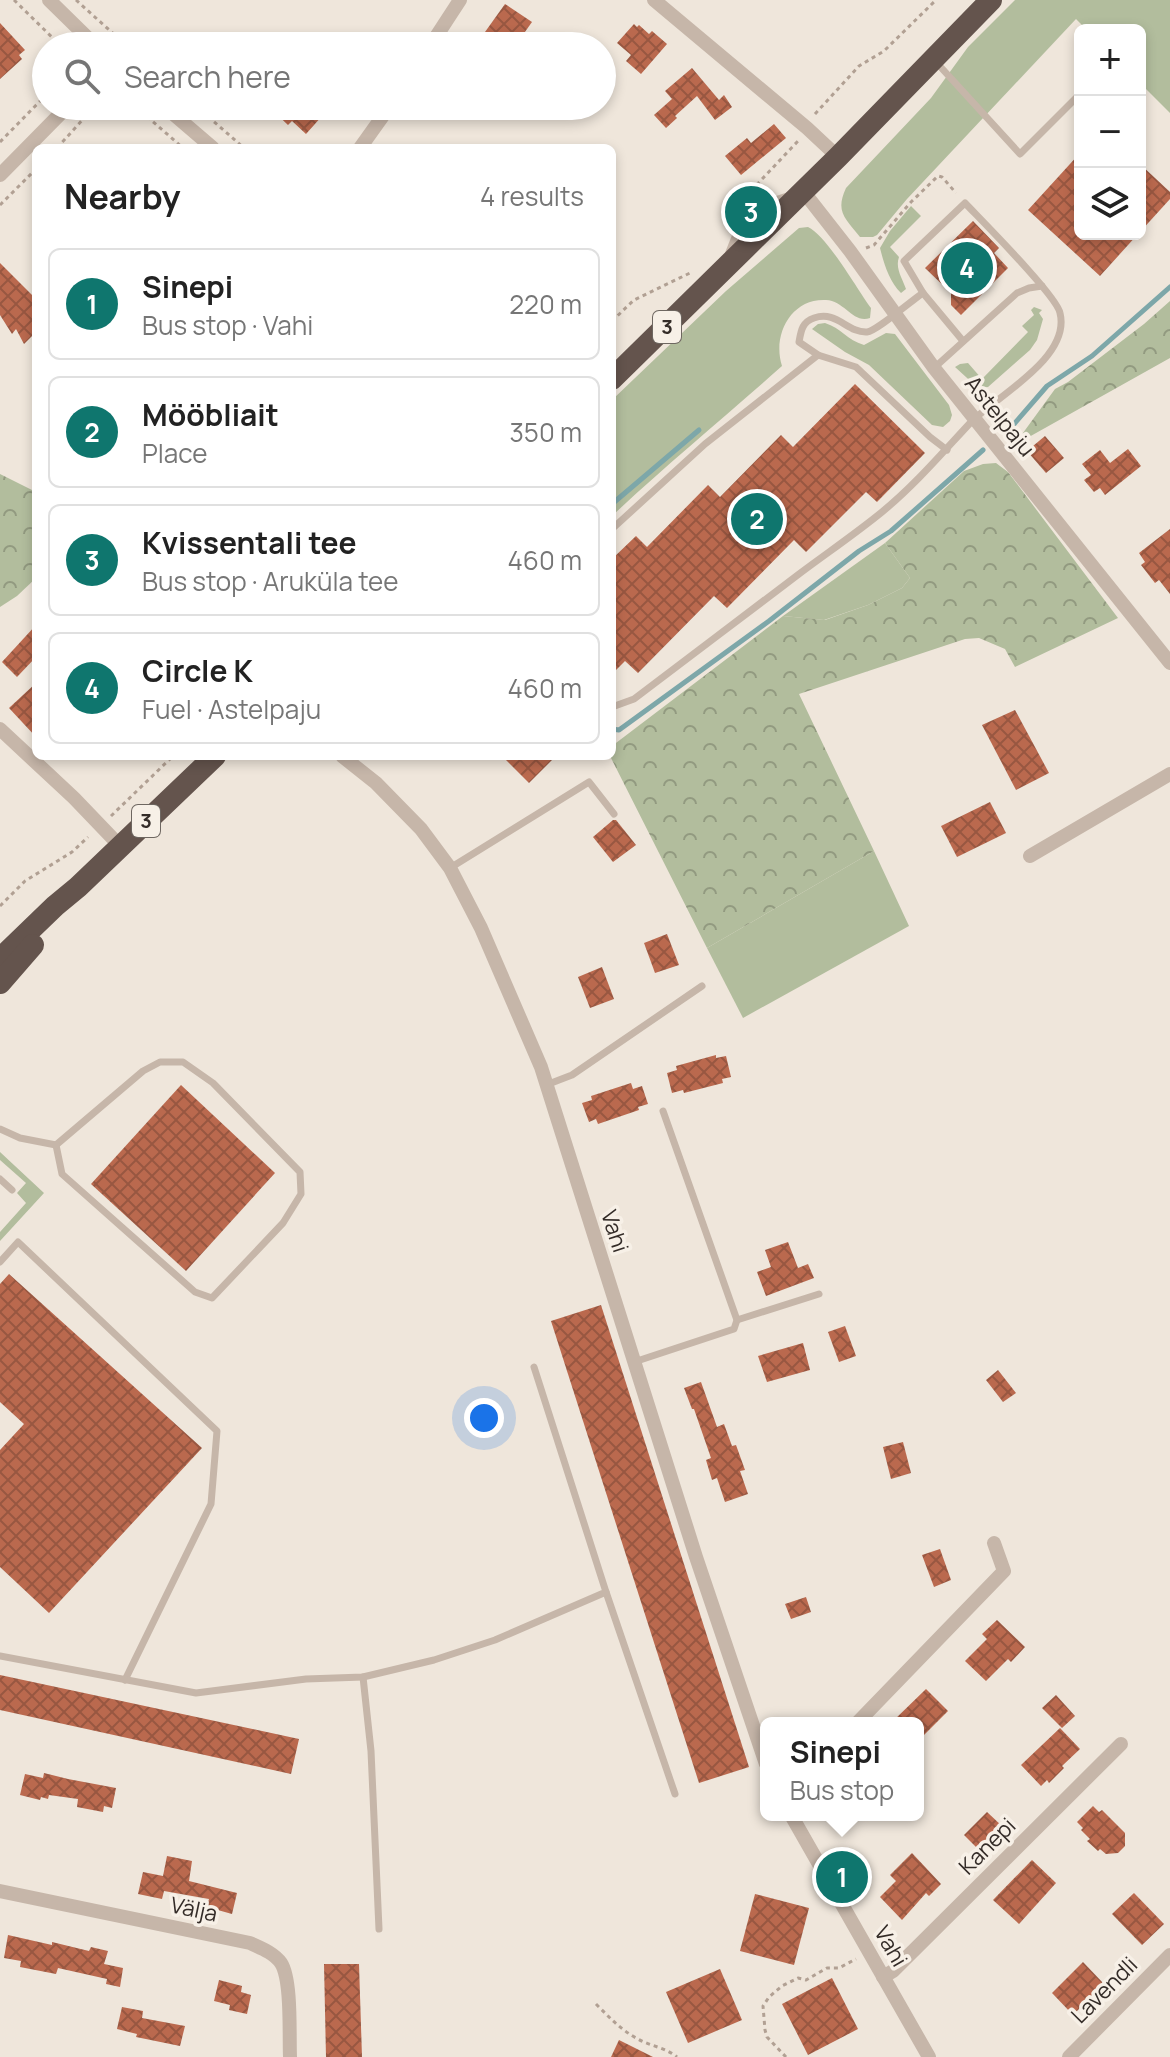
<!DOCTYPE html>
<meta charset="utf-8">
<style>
body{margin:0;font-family:Manrope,sans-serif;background:#f6f6f6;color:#222}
.controls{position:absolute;right:24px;top:24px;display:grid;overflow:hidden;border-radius:12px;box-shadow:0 4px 12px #0003}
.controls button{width:72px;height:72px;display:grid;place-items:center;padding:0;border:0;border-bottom:2px solid #e0e0e0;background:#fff;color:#222;font:40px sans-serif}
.you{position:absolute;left:484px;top:1418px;width:28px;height:28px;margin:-20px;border:6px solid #fff;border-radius:50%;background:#1a73e8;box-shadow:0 0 0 12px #1a73e833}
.badge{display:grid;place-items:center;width:52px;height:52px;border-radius:50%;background:#0f766e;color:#fff;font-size:26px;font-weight:700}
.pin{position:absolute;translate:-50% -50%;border:4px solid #fff;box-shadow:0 2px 8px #0006}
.popup{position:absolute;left:760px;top:1717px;width:164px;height:104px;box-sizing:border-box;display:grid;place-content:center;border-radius:12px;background:#fff;filter:drop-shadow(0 2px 6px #0005);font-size:26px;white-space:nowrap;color:#767676}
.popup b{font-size:30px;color:#222}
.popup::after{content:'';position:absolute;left:50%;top:100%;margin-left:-16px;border:16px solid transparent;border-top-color:#fff}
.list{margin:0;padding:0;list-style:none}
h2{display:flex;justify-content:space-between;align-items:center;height:104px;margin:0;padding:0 32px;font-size:34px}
h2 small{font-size:26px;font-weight:400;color:#767676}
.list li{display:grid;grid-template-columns:52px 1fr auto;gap:24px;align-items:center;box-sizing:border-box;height:112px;margin:0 16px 16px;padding:0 16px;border:2px solid #e0e0e0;border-radius:12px}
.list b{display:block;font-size:30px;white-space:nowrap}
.list p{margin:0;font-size:26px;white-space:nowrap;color:#767676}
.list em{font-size:26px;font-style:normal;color:#767676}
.icon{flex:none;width:44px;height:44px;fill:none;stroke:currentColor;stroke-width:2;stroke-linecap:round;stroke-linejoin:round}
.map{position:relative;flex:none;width:1170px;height:2057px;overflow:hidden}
.search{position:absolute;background:#fff;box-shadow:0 4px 12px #0003;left:32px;top:32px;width:584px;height:88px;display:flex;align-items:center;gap:20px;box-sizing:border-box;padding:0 28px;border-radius:44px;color:#767676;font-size:30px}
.panel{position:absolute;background:#fff;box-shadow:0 4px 12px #0003;left:32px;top:144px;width:584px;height:616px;border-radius:12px}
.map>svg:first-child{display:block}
.grass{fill:#b2bd9d}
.forest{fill:url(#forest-crowns)}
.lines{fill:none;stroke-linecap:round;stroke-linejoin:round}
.stream{stroke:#7da7a9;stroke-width:5}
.building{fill:url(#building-cross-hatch)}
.path{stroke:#b1a093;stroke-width:3;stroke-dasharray:4 4;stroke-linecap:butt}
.service{stroke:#c6b6a9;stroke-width:7}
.minor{stroke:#c6b6a9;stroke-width:14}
.trunk{stroke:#64544d;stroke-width:22}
.labels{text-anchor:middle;stroke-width:7;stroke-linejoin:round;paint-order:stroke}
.shield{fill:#f7f0e7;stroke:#6e6761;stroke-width:2}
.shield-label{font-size:20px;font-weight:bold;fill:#342c28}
.street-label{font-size:22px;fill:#342c28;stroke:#f7f0e7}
</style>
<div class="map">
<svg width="1170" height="2057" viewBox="0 0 1170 2057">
<defs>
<pattern id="forest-crowns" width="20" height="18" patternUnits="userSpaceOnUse" patternTransform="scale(2)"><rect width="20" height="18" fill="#b2bd9d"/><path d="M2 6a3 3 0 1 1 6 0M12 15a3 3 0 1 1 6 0" fill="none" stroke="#929a80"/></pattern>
<pattern id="building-cross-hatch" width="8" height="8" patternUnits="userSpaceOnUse" patternTransform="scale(2)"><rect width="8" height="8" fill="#ba694e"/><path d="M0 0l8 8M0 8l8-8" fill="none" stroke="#985741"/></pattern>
</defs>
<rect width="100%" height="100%" fill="#efe6db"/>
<g class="grass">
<path d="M1015 0H1170V113L1140 83V30H1087L1076 19 907 199 877 235 873 237H860C845 218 835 212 846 188L931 98 968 47Z"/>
<path d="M911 206 921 216 890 247 899 257C895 268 902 278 906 289L901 293C889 281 884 264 880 248L890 231Z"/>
<path d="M808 227C827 236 857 289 871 308L870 318C853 324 845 301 826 300 791 298 772 335 782 366 726 416 667 464 612 516V400L726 291 799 228Z"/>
<path d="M1034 307 1042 310 1039 313 1043 319 1037 340 1030 350 988 387 978 388 955 367 960 364 968 363 982 379 1028 332 1022 326 1034 315 1031 310Z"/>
<path d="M825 323C841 328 847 340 864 345L886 333 895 334 949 405 952 415 950 421 943 427 932 425 869 365 845 352 812 329 818 324Z"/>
<path d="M885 543 910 578 902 588 868 605 824 620 783 616Z"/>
<path d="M874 851 909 926 743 1018 707 948Z"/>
<path d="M0 1152 44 1193 0 1241V1232L26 1203 17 1193 26 1183 0 1160Z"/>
</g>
<g class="forest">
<path d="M1170 301V358L1020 442 1012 448 1055 389 1068 382 1144 324Z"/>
<path d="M996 463 1008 472 1118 618 1015 667 1005 649 979 638 965 639 799 694 874 851 707 948 610 756H612V746L783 616 825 620 868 605 902 588 910 578 885 543 964 471 983 464Z"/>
<path d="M0 474 36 492V578L17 596 0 607Z"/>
</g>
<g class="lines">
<g class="stream">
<path d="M1008 431 1047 386 1092 356 1170 287"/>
<path d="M612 504 699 430"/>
<path d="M612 729 619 730 769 621 859 551 891 531 983 450"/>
</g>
</g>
<g class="building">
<path d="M505 4 532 22 515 46H475Z"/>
<path d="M0 23 25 50 19 55 22 59 0 79Z"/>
<path d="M634 24 637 27 639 25 649 34 652 31 667 44 641 74 626 61 631 55 617 43Z"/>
<path d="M692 68 719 100 724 95 732 107 715 120 697 96 675 116 677 118 666 128 654 115 672 99 665 91Z"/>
<path d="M268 106H331L306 134 292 121 288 125Z"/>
<path d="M774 124 786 138 741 175 725 156 747 138 751 143Z"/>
<path d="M1080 153V234H1138L1100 276 1028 210Z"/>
<path d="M1140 164 1170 192V199L1140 232Z"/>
<path d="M973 221 999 248 994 253 1008 268 961 315 951 305V293L925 268Z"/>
<path d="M0 263 36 299V332L24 344 16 329 12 334 0 315Z"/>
<path d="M855 384 925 453 877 502 866 492 806 552 794 540 727 608 714 596 638 673 625 661 612 674V559L636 536 647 547 708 485 720 497 781 435 793 447Z"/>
<path d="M1045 436 1064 458 1046 473 1027 451Z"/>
<path d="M1128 449 1141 466 1105 495 1100 488 1094 492 1084 480 1091 475 1082 464 1100 450 1110 463Z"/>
<path d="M1170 529V594L1159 580 1155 583 1141 565 1145 562 1139 553Z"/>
<path d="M36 625V657L17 677 2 662Z"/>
<path d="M36 683V737L9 708Z"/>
<path d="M1015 710 1049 773 1016 790 982 725Z"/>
<path d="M502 756H556L529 783Z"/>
<path d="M990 802 1006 833 957 857 941 826Z"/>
<path d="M613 820H616L636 845 613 862 593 837Z"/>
<path d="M667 934 679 965 655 973 644 943Z"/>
<path d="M602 967 614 999 590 1008 578 977Z"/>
<path d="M716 1055V1058L726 1056 731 1077 722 1079 723 1083 684 1093 683 1090 672 1093 667 1073 677 1070 676 1066Z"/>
<path d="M631 1083 633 1089 642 1086 648 1104 638 1107 639 1110 598 1124 596 1119 589 1122 582 1103 592 1100 591 1096Z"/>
<path d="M181 1085 275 1173 186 1271 91 1184Z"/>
<path d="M788 1242 798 1268 808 1264 814 1278 766 1296 757 1272 771 1267 765 1250Z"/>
<path d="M9 1274 202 1448 49 1613 0 1567V1450L24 1424 0 1402V1284Z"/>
<path d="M601 1305 749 1767 699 1783 551 1321Z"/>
<path d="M845 1326 856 1356 839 1362 828 1332Z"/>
<path d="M803 1343 810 1370 767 1382 758 1356Z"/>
<path d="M998 1370 1016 1393 1003 1402 986 1380Z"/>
<path d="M701 1382 717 1427 724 1424 732 1446 736 1445 745 1470 740 1471 748 1494 725 1502 717 1478 712 1480 706 1460 711 1458 694 1409H692L684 1388Z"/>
<path d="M903 1442 911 1473 891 1479 883 1447Z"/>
<path d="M940 1549 951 1580 934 1587 922 1555Z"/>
<path d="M806 1597 811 1612 791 1619 785 1604Z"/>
<path d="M997 1620 1025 1647 1011 1662 1008 1659 986 1681 965 1661 987 1639 982 1634Z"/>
<path d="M0 1675 299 1739 291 1774 0 1710Z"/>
<path d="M926 1689 948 1711 918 1741V1723H891Z"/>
<path d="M1056 1695 1075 1716 1062 1728 1042 1708Z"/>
<path d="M1060 1728 1080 1749 1062 1766 1064 1768 1049 1783 1047 1780 1041 1786 1021 1765Z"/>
<path d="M44 1773 68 1779 116 1788 112 1808 104 1806 103 1812 77 1807 78 1799 49 1795 48 1799 41 1797 40 1800 20 1795 25 1774 43 1778Z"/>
<path d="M1093 1806 1099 1812 1102 1810 1125 1833V1846L1118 1853 1106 1854 1100 1849 1098 1851 1087 1841 1090 1839 1081 1830 1083 1828 1077 1822Z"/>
<path d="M987 1812 1002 1826 979 1850 964 1835Z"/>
<path d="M912 1853 941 1884 929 1896 926 1893 902 1920 880 1897 896 1881 890 1875Z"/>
<path d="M167 1856 192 1861 189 1881 237 1893 232 1914 207 1907 209 1899 164 1891 162 1899 138 1894 143 1872 163 1876Z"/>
<path d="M1032 1860 1056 1883 1019 1924 993 1900Z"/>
<path d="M1134 1893 1164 1924 1142 1945 1112 1914Z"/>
<path d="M755 1894 809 1908 794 1965 740 1951Z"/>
<path d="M8 1935 52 1945V1942L89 1951 91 1947 108 1951 104 1964 123 1968 120 1987 106 1984 107 1979 58 1968 56 1974 20 1967 21 1961 4 1958Z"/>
<path d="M1083 1962 1104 1984 1073 2015 1052 1993Z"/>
<path d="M324 1964H359L362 2057H326Z"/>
<path d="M720 1969 742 2020 688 2043 666 1992Z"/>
<path d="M832 1978 858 2029 808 2055 782 2004Z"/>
<path d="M219 1980 242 1986 241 1992 251 1995 247 2014 229 2010 230 2005 214 2001Z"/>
<path d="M122 2007 143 2011 142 2018 185 2026 180 2046 136 2037 137 2034 117 2029Z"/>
<path d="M619 2040 653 2057H611Z"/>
</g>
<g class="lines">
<g class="path">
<path d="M14 0 61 46"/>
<path d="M76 0 127 46"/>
<path d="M135 106 183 148"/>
<path d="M196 106 244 148"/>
<path d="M815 114 859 66 884 51 936 0"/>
<path d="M0 142 46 95"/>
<path d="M57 148 95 106"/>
<path d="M0 205 36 169"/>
<path d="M733 217 748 194 798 141"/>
<path d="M866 248 874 245 911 202 938 176 942 177 956 193"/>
<path d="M612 321 634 300 690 273"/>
<path d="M111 816 173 756"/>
<path d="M0 906 25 881 72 852 88 837"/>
<path d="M596 2004C609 2017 620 2029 636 2038 649 2046 665 2047 677 2057"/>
<path d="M786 2057 767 2037 765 2030 763 2006 769 1997 782 1986 798 1978 806 1980 827 1968H839L856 1959"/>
</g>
<g class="service">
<path d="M936 62 1020 154 1080 94"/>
<path d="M729 252 737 232 769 202 790 195"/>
<path d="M818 355 856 367 930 437 947 450"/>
<path d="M934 368 1017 293 1029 288 1042 286"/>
<path d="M612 529 705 444 818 355 799 342C801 331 802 322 814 318 837 310 847 333 867 332 877 331 912 300 923 293L963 341"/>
<path d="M612 707 634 699C689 657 744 616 799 574 827 553 855 534 882 512 915 485 943 452 972 421 999 395 1071 357 1060 313 1057 296 981 220 965 203L904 261 923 293"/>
<path d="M450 868 589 782 614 814"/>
<path d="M160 1062H183L213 1083 300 1172 301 1194 283 1223 212 1298 195 1292 62 1174 56 1145 143 1071Z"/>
<path d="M546 1085 572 1075 702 986"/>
<path d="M0 1129 20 1138 56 1145"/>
<path d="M0 1179 12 1190"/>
<path d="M0 1262 18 1242 217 1431 211 1504 125 1680"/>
<path d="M737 1320 819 1294"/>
<path d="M634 1362 734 1329 737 1320 663 1111"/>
<path d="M606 1592 675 1794"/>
<path d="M0 1656 196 1693 306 1679 363 1677 434 1660 495 1640 606 1592 534 1367"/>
<path d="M363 1677 371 1751 379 1929"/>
</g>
<g class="minor">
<path d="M49 0 96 46"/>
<path d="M654 0 807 128 838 157"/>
<path d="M430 46 460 0"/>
<path d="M164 106 213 148"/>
<path d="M360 148 390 106"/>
<path d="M0 175 68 106"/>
<path d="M803 191 850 251 934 368 1170 663"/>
<path d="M0 729 74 798 120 846"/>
<path d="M342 756 376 783 421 829 450 868 481 928 541 1067 696 1557 766 1764"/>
<path d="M1030 856 1170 774"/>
<path d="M857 1723 1004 1571 994 1543"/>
<path d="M791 1815 929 2057"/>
<path d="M0 1891 250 1943C261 1948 274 1953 281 1963 292 1980 289 2036 290 2057"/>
<path d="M883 1977 893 1971 1121 1744"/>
<path d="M1069 2057 1170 1955"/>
</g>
<g class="trunk">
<path d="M612 379 838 157 991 0"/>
<path d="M0 959 55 906 78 887 215 756"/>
<path d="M0 983 33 945"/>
</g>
</g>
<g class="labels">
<g class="shield">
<rect x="653" y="311" width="28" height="32" rx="6"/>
<rect x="132" y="805" width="28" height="32" rx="6"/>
</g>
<g class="shield-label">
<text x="667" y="334">3</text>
<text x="146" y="828">3</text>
</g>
<g class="street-label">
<text transform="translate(1000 416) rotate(51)" y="8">Astelpaju</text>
<text transform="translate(615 1231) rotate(72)" y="8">Vahi</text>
<text transform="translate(987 1846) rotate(-45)" y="8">Kanepi</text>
<text transform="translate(194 1909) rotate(12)" y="8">Välja</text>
<text transform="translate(891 1946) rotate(60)" y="8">Vahi</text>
<text transform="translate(1104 1990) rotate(-45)" y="8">Lavendli</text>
</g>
</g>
</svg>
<div class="controls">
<button>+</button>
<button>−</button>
<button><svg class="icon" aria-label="layers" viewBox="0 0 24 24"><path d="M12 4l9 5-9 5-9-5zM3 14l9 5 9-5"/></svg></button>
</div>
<div class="you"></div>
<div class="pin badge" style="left:842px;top:1877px">1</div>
<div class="popup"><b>Sinepi</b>Bus stop</div>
<div class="pin badge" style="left:757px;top:519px">2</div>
<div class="pin badge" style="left:751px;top:212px">3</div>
<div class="pin badge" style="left:967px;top:268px">4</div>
<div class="search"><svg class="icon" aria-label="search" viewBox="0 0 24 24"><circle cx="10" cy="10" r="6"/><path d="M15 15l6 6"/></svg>Search here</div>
<section class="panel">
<h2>Nearby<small>4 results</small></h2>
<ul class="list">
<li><span class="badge">1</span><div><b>Sinepi</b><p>Bus stop · Vahi</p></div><em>220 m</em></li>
<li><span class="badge">2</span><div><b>Mööbliait</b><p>Place</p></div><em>350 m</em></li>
<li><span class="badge">3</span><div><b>Kvissentali tee</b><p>Bus stop · Aruküla tee</p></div><em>460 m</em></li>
<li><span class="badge">4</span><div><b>Circle K</b><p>Fuel · Astelpaju</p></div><em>460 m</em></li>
</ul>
</section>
</div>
